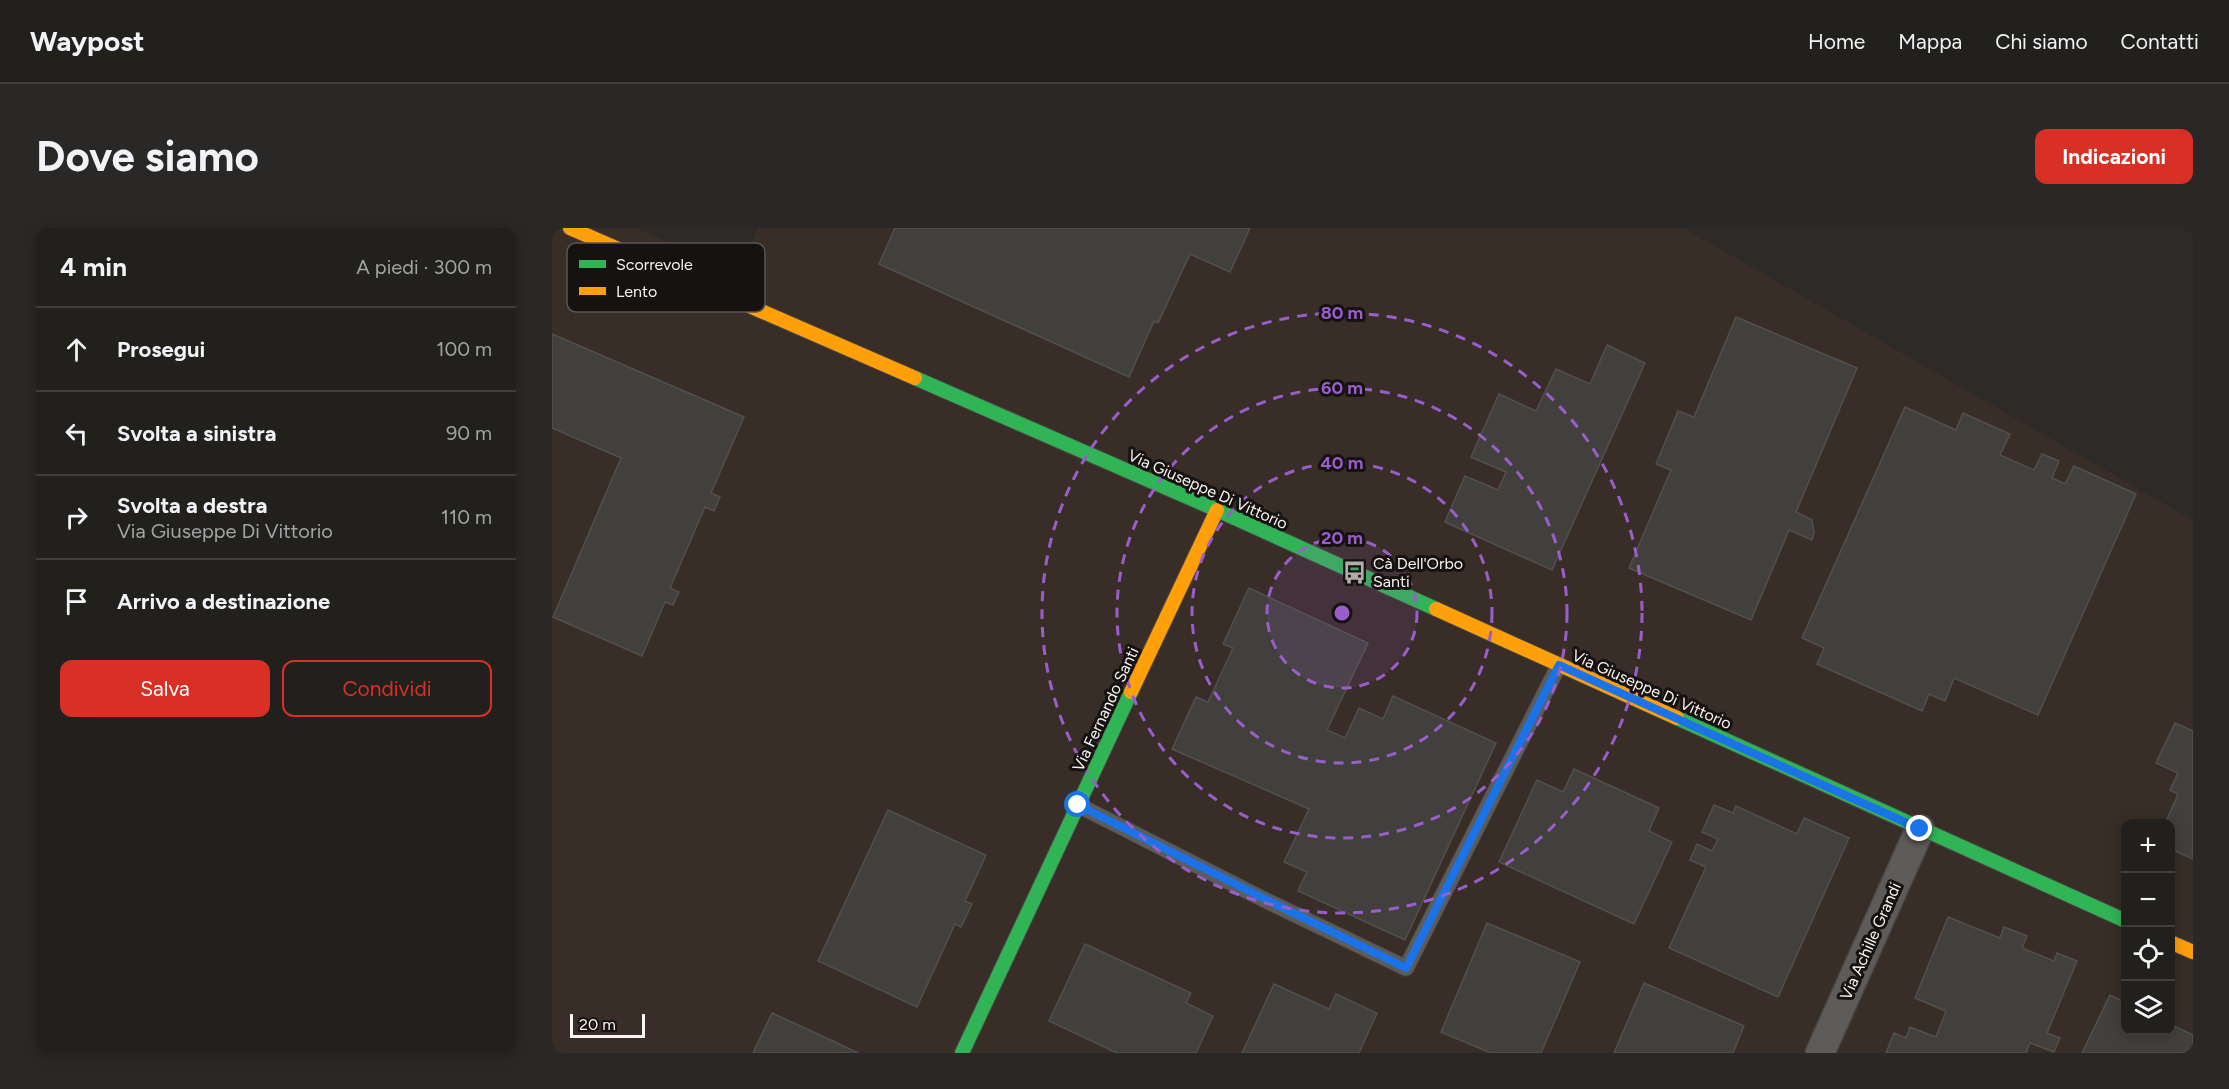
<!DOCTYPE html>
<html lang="it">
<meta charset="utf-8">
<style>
body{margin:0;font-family:Figtree,sans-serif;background:#2a2826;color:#f1f3f6}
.controls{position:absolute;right:18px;bottom:18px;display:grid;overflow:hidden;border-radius:12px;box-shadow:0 3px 15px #0003}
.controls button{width:54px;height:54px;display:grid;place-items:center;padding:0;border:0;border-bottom:2px solid #3f3e3b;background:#22201d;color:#f1f3f6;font:30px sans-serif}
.scale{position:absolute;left:18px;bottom:15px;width:75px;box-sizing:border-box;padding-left:6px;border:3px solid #f8f4f1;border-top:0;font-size:16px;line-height:21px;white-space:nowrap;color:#f8f4f1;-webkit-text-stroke:4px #151211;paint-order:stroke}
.stop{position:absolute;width:18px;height:18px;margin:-14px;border:4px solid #1a73e8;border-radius:50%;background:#fff}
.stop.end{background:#1a73e8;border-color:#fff;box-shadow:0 2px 6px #0008}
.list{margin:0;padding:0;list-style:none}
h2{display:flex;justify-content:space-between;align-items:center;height:78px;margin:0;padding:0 24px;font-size:26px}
h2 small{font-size:20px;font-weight:400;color:#a2a3a4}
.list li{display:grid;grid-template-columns:39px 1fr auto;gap:18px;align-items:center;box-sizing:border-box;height:84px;padding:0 24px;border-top:2px solid #3f3e3b}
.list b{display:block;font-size:22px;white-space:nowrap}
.list p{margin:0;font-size:20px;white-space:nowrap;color:#a2a3a4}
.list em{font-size:20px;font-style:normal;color:#a2a3a4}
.actions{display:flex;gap:12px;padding:18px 24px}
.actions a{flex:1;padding:14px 0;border:2px solid #d93025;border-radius:12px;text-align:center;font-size:21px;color:#d93025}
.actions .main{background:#d93025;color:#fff}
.icon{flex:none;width:33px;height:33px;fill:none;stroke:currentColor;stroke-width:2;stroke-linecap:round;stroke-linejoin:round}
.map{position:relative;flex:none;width:1641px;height:825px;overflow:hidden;border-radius:12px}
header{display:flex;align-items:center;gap:36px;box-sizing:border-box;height:84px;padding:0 30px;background:#22201d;border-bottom:2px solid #3f3e3b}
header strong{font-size:28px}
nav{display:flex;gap:33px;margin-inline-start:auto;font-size:21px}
.intro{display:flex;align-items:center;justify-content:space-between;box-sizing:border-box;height:144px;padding:0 36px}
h1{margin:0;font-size:42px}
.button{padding:15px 27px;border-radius:12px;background:#d93025;color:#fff;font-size:21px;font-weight:700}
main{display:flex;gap:36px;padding:0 36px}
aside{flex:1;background:#22201d;border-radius:12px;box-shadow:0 3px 15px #0003}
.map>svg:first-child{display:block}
.built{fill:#382d27;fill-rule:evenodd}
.building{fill:#42403c;stroke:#52504e;stroke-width:1.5}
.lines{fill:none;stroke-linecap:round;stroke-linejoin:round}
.lane-casing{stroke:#4a4846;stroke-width:17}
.street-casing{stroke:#4a4846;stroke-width:31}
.fast-casing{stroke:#4a4846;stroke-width:16}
.slow-casing{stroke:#4a4846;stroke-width:16}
.lane{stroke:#5e5c5b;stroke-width:15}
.street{stroke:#5e5c5b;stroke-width:28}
.fast{stroke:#30b455;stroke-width:14}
.slow{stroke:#ff9f0a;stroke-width:14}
.route{stroke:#1a73e8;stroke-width:8}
.ring{fill:none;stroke:#9a5ecc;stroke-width:3;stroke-dasharray:10 8}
.labels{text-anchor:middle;stroke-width:6;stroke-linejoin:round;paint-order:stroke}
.street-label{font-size:16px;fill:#f8f4f1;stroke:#151211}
.poi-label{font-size:16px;fill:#f8f4f1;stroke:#151211;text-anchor:start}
.key{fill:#151211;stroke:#595654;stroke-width:1.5}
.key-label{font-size:16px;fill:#f8f4f1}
.centre{fill:#9a5ecc;stroke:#151211;stroke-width:3}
.ring-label{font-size:18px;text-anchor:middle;font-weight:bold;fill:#9a5ecc;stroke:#151211;stroke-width:6;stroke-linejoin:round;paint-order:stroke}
</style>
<header>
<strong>Waypost</strong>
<nav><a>Home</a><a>Mappa</a><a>Chi siamo</a><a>Contatti</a></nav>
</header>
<div class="intro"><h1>Dove siamo</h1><a class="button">Indicazioni</a></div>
<main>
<aside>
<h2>4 min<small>A piedi · 300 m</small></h2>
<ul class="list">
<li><svg class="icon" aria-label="ahead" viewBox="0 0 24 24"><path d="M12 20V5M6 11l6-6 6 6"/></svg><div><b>Prosegui</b></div><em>100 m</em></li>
<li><svg class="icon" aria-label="left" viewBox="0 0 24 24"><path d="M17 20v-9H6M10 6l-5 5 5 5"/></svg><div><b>Svolta a sinistra</b></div><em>90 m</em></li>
<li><svg class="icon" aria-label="right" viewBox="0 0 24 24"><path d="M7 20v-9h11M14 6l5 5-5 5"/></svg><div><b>Svolta a destra</b><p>Via Giuseppe Di Vittorio</p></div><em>110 m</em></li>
<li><svg class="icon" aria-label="arrive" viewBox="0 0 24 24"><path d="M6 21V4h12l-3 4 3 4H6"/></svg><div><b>Arrivo a destinazione</b></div></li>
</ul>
<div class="actions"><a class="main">Salva</a><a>Condividi</a></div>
</aside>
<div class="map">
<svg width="1641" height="825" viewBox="0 0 1641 825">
<rect width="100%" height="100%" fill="#2d2a27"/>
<path class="built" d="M0 0H84L183 42 207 0H1132L1641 292V825H0ZM1574 596H1618V802H1574Z"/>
<g class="building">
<path d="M343 0H698L678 44 638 26 606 95 602 93 577 149 327 36Z"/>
<path d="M1184 89 1305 140 1244 284 1260 292 1262 305 1260 312 1237 302 1199 392 1077 340 1119 242 1104 236 1126 183 1142 189Z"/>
<path d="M0 106 192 189 159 265 168 269 162 283 153 279 118 360 127 364 121 377 113 374 90 428 1 389 69 230 0 200Z"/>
<path d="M1055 117 1093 135 1000 342 893 294 913 248 946 262 954 244 919 229 947 166 984 183 1004 141 1038 156Z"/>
<path d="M1353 179 1404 202 1411 185 1458 206 1448 227 1482 242 1490 226 1507 233 1500 250 1513 256 1522 238 1584 266 1486 487 1402 450 1393 473 1377 466 1370 483 1265 436 1272 420 1250 410Z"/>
<path d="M697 360 816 415 775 502 793 510 807 480 831 491 841 468 944 515 853 712 746 663 755 644 732 634 757 581 620 521 644 469 656 474 681 420 671 416Z"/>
<path d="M1623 495 1641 503V631L1618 621V596H1613L1626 566 1618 562 1626 545 1604 535Z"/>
<path d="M1022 541 1107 580 1097 603 1120 614 1082 696 947 634 985 552 1011 564Z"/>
<path d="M1162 577 1181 585 1184 578 1245 606 1252 590 1297 610 1226 769 1117 720 1154 639 1138 632 1145 616 1160 623 1166 611 1150 604Z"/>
<path d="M336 582 434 627 413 673 420 676 409 699 403 696 365 779 266 733Z"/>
<path d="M1396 689 1448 710 1452 699 1475 708 1470 720 1502 733 1505 725 1525 733 1495 805 1508 810 1502 824 1478 815 1474 825H1334L1342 805 1354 810 1358 799 1384 809 1394 783 1363 770Z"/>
<path d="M935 695 1028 734 989 825H939L889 804Z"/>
<path d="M533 716 639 765 634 775 661 788 644 825H565L497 793Z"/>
<path d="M1092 755 1192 798 1181 825H1062Z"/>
<path d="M722 756 777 781 784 766 825 785 807 825H690Z"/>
<path d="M1558 767 1574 775V802H1618V796L1641 807V825H1530Z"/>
<path d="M220 785 281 813 306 825H201Z"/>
</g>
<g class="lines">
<defs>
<path id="lane" d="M526 577 711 671 854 740 1007 437"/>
<path id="street" d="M1268 825 1368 601"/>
<g id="fast">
<path d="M363 150 665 282 884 381"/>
<path d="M1125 490 1574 693"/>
<path d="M410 825 579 464"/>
</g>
<g id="slow">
<path d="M18 0 363 150"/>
<path d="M884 381 1125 490"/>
<path d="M579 464 665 282"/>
<path d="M1618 714 1641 724"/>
</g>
</defs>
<use href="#lane" class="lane-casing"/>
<use href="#street" class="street-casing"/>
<use href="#fast" class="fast-casing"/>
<use href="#slow" class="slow-casing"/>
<use href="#lane" class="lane"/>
<use href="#street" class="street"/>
<use href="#fast" class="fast"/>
<use href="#slow" class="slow"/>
</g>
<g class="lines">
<path class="route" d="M526 577 711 670 854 740 1007 437 1368 601"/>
</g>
<circle cx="790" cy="385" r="75" fill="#9a5ecc" fill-opacity=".12"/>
<g class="ring">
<circle cx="790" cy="385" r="75"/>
<circle cx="790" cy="385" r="150"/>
<circle cx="790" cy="385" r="225"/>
<circle cx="790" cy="385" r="300"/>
</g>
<defs>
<symbol id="bus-bare" viewBox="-9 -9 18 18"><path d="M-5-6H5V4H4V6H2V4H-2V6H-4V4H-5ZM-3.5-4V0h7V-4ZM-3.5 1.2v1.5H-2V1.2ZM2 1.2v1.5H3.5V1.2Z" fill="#b1adaa" stroke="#151211" stroke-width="2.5" paint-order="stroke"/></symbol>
</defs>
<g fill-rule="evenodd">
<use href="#bus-bare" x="786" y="328" width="33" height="33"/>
</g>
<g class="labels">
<g class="street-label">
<text transform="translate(656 261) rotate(24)" y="6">Via Giuseppe Di Vittorio</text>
<text transform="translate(1100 461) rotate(24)" y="6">Via Giuseppe Di Vittorio</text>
<text transform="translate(553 481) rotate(-65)" y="6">Via Fernando Santi</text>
<text transform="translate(1318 713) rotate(-66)" y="6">Via Achille Grandi</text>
</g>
<g class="poi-label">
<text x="821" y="341">Cà Dell'Orbo<tspan x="821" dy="18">Santi</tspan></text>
</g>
</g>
<rect x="15" y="15" width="198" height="69" rx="9" class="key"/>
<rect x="27" y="32" width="27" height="8" fill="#30b455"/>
<rect x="27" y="59" width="27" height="8" fill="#ff9f0a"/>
<g class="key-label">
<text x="64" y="42">Scorrevole</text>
<text x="64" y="69">Lento</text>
</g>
<circle cx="790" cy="385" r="9" class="centre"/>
<g class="ring-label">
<text x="790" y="91">80 m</text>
<text x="790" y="166">60 m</text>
<text x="790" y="241">40 m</text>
<text x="790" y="316">20 m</text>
</g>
</svg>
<div class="controls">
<button>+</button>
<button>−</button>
<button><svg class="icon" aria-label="locate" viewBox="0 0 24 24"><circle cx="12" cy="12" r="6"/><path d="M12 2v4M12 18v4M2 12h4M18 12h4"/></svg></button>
<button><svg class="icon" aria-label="layers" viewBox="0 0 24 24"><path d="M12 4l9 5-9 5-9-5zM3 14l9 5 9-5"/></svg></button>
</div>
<div class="scale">20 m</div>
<div class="stop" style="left:526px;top:577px"></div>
<div class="stop end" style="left:1368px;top:601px"></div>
</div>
</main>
